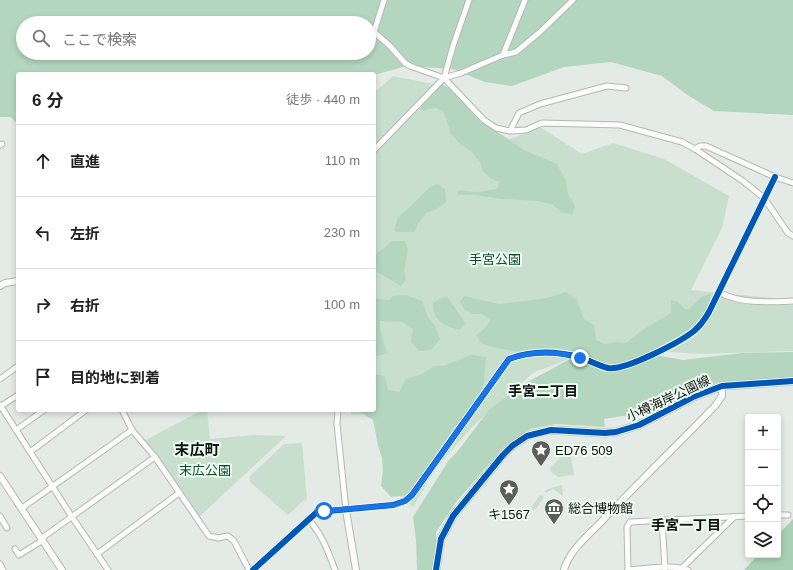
<!DOCTYPE html>
<html lang="ja">
<meta charset="utf-8">
<style>
body{margin:0;font-family:Helvetica,"Noto Sans JP",sans-serif;background:#f2f2f2;color:#222}
.controls{position:absolute;right:12px;bottom:12px;display:grid;overflow:hidden;border-radius:4px;box-shadow:0 2px 6px #0003}
.controls button{width:36px;height:36px;display:grid;place-items:center;padding:0;border:0;border-bottom:1px solid #e0e0e0;background:#fff;color:#222;font:20px sans-serif}
.stop{position:absolute;width:12px;height:12px;margin:-9px;border:3px solid #1a73e8;border-radius:50%;background:#fff}
.stop.end{background:#1a73e8;border-color:#fff;box-shadow:0 1px 4px #0008}
.list{margin:0;padding:0;list-style:none}
h2{display:flex;justify-content:space-between;align-items:center;height:52px;margin:0;padding:0 16px;font-size:17px}
h2 small{font-size:13px;font-weight:400;color:#767676}
.list li{display:grid;grid-template-columns:26px 1fr auto;gap:12px;align-items:center;box-sizing:border-box;height:72px;padding:0 16px;border-top:1px solid #e0e0e0}
.list b{display:block;font-size:15px;white-space:nowrap}
.list em{font-size:13px;font-style:normal;color:#767676}
.icon{flex:none;width:22px;height:22px;fill:none;stroke:currentColor;stroke-width:2;stroke-linecap:round;stroke-linejoin:round}
.map{position:relative;flex:none;width:793px;height:570px;overflow:hidden}
.search{position:absolute;background:#fff;box-shadow:0 2px 6px #0003;left:16px;top:16px;width:360px;height:44px;display:flex;align-items:center;gap:10px;box-sizing:border-box;padding:0 14px;border-radius:22px;color:#767676;font-size:15px}
.panel{position:absolute;background:#fff;box-shadow:0 2px 6px #0003;left:16px;top:72px;width:360px;height:340px;border-radius:4px}
.map>svg:first-child{display:block}
.green{fill:#c8dfce}
.forest{fill:#b4d6bf;fill-rule:evenodd}
.water{fill:#a7d0b4}
.lines{fill:none;stroke-linecap:round;stroke-linejoin:round}
.minor-casing{stroke:#b4b8b5;stroke-width:7}
.tertiary-casing{stroke:#b4b8b5;stroke-width:8}
.secondary-casing{stroke:#b4b8b5;stroke-width:9}
.minor{stroke:#fbfcfb;stroke-width:5}
.tertiary{stroke:#fbfcfb;stroke-width:6}
.secondary{stroke:#fbfcfb;stroke-width:7}
.cycleway-casing{stroke:#edfbf1;stroke-width:8}
.cycleway{stroke:#0057b8;stroke-width:6}
.route{stroke:#1a73e8;stroke-width:5}
.labels{text-anchor:middle;stroke-width:4;stroke-linejoin:round;paint-order:stroke}
.park-label{font-size:13px;fill:#0b4e2c;stroke:#edfbf1}
.street-label{font-size:13px;fill:#0f1310;stroke:#edfbf1}
.poi-label{font-size:13px;fill:#0f1310;stroke:#edfbf1;text-anchor:start}
.neighbourhood-label{font-size:14px;font-weight:bold;fill:#0f1310;stroke:#edfbf1}
.quarter-label{font-size:15px;font-weight:bold;fill:#0f1310;stroke:#edfbf1}
</style>
<div class="map">
<svg width="793" height="570" viewBox="0 0 793 570">
<rect width="100%" height="100%" fill="#e4eae5"/>
<g class="green">
<path d="M393 76 438 85 494 131 510 139 540 127 582 154 613 143 664 159 729 196 722 228 691 290 793 300V351L699 354 658 351 594 349 533 373 472 427 435 469 413 507 393 489 390 413 351 415V410H374V93Z"/>
<path d="M202 410H207L210 439 254 435 286 436 199 517 156 455 144 441Z"/>
<path d="M302 443 307 500 303 501 288 515 250 482V476L284 444Z"/>
<path d="M567 455 571 457 574 475 558 477 551 472 550 468 560 458Z"/>
<path d="M562 485 563 496 553 489 546 493 544 491 554 487Z"/>
<path d="M540 495 543 496V499L536 509 532 510V506Z"/>
</g>
<g class="forest">
<path d="M0 0H793V115L714 111 689 96 662 76 611 62 564 67 512 86 485 82 452 69 407 66 374 75V74H18V125L11 117H0ZM23 23H369V53H23Z"/>
<path d="M442 84 455 92 476 118 524 150 557 164 566 181 568 194 575 206 572 215 561 212 553 205 537 201 502 199 475 195H458L457 191C463 190 468 191 474 192 482 192 490 190 498 188L499 182 490 178 483 171 480 162 472 152 460 144 451 134 444 113 437 108 429 109 424 111 420 109 425 101Z"/>
<path d="M437 184 445 189 446 202 437 209 426 213 418 224 415 232H397L394 230 398 217 409 208 430 187Z"/>
<path d="M392 241H405L408 249 404 270 406 280 401 286 374 270V256Z"/>
<path d="M566 292 577 300 584 319 594 325 596 340 605 344 616 342 626 343 641 331 671 313V300L678 302 685 309H689L701 297 711 294C705 330 676 335 650 354L683 360 742 353 793 352V377L718 382 630 420 629 415 604 419 605 427 555 424 531 429 504 447 457 501 436 532V554L434 570H417L416 540 413 517 449 460 457 452 489 410 522 385 570 359 585 356 569 350 555 348 531 349 519 352 492 347 481 343 476 335 484 329 491 320 482 314H473L464 309 460 302 464 296 499 304 547 298Z"/>
<path d="M406 295 422 301 428 317 435 326 440 339 431 350 419 351 411 342 413 329 402 322 380 321V330L387 353 374 357V298L386 300H389L393 296Z"/>
<path d="M445 297 449 299 465 323 460 330C445 326 432 321 433 303L439 299Z"/>
<path d="M471 355 486 357 484 382 477 401 455 427 431 461 417 486 406 495 391 497 381 486 383 470 382 458 378 445 373 420 357 410H374V374L385 376 388 390 399 392 406 379 422 374 434 366H443Z"/>
</g>
<path class="water" d="M793 519V570H744L758 555H778V535Z"/>
<g class="lines">
<defs>
<g id="minor">
<path d="M384 0 374 32 390 46 405 63 410 66 444 78 484 120 496 128 510 131 526 130 542 123 620 125 682 142 695 149 743 181 764 198 788 233 793 236"/>
<path d="M503 55 525 0"/>
<path d="M444 78 461 73 503 55 516 52 540 32 573 0"/>
<path d="M510 131 519 113 540 104 607 86 626 88"/>
<path d="M0 145 2 144"/>
<path d="M695 149 700 146H706L775 177 793 183"/>
<path d="M374 150 444 78 453 46 469 0"/>
<path d="M719 292C740 304 769 302 793 301"/>
<path d="M0 379 18 366"/>
<path d="M0 405 72 517 108 570"/>
<path d="M1 406 18 395"/>
<path d="M122 410 132 430 155 457 209 536 218 538 228 536 234 541 249 570"/>
<path d="M338 410 337 424 346 510"/>
<path d="M16 430 44 410"/>
<path d="M30 452 86 410"/>
<path d="M22 508 132 430"/>
<path d="M778 515H788"/>
<path d="M0 516 7 528"/>
<path d="M308 519C322 534 328 551 335 570"/>
<path d="M662 521 665 568"/>
<path d="M42 538 155 457"/>
<path d="M15 549 19 555 43 540"/>
<path d="M97 554 179 493"/>
<path d="M0 564 3 570"/>
<path d="M682 568 734 517"/>
<path d="M253 570 317 512 393 505 405 501 412 495 509 359C533 350 557 351 582 358 590 361 599 366 608 368 625 371 680 342 694 331 701 325 705 319 709 312L775 177"/>
<path d="M628 570 627 527 630 522 748 516"/>
<path d="M628 570C645 569 672 564 688 570"/>
</g>
<g id="tertiary">
<path d="M0 286 5 283 18 281"/>
<path d="M0 476 62 570"/>
<path d="M346 510 356 570"/>
<path d="M564 570C569 550 590 534 603 520 640 481 678 444 715 406L722 396V386"/>
</g>
<path id="secondary" d="M436 570 441 539 453 516 503 455 512 446 527 436 551 430 605 433 616 432 639 425 693 397 722 386 793 381"/>
</defs>
<use href="#minor" class="minor-casing"/>
<use href="#tertiary" class="tertiary-casing"/>
<use href="#secondary" class="secondary-casing"/>
<use href="#minor" class="minor"/>
<use href="#tertiary" class="tertiary"/>
<use href="#secondary" class="secondary"/>
<defs>
<g id="cycleway">
<path d="M253 570 317 512 393 505 405 501 412 495 509 359C533 350 557 351 582 358 590 361 599 366 608 368 625 371 680 342 694 331 701 325 705 319 709 312L775 177"/>
<path d="M436 570 441 539 453 516 503 455 512 446 527 436 551 430 605 433 616 432 639 425 693 397 722 386 793 381"/>
</g>
</defs>
<use href="#cycleway" class="cycleway-casing"/>
<use href="#cycleway" class="cycleway"/>
</g>
<g class="lines">
<path class="route" d="M324 511 394 505 405 501 412 495 509 359C533 350 556 351 580 358"/>
</g>
<defs>
<symbol id="sight-pin" viewBox="-11 -11 22 30"><path d="M0 17L-7.5 6A9.5 9.5 0 1 1 7.5 6Z" fill="#5a5e5b" stroke="#edfbf1"/><path d="M0-6L1.8-2.2L6-1.7L2.9 1.2L3.7 5.4L0 3.3L-3.7 5.4L-2.9 1.2L-6-1.7L-1.8-2.2Z" fill="#fff"/></symbol>
<symbol id="museum-pin" viewBox="-11 -11 22 30"><path d="M0 17L-7.5 6A9.5 9.5 0 1 1 7.5 6Z" fill="#5a5e5b" stroke="#edfbf1"/><path d="M0-6L6-3V-2H-6V-3ZM-5-1h2V3h-2ZM-1-1h2V3h-2ZM3-1h2V3H3ZM-6 4H6V6H-6Z" fill="#fff"/></symbol>
</defs>
<g fill-rule="evenodd">
<use href="#sight-pin" x="530" y="439" width="22" height="30"/>
<use href="#sight-pin" x="498" y="478" width="22" height="30"/>
<use href="#museum-pin" x="543" y="497" width="22" height="30"/>
</g>
<g class="labels">
<g class="park-label">
<text x="495" y="264">手宮公園</text>
<text x="205" y="475">末広公園</text>
</g>
<g class="street-label">
<text transform="translate(668 398) rotate(-25)" y="5">小樽海岸公園線</text>
</g>
<g class="poi-label">
<text x="555" y="455">ED76 509</text>
<text x="568" y="513">総合博物館</text>
<text x="509" y="519" text-anchor="middle">キ1567</text>
</g>
<g class="neighbourhood-label">
<text x="543" y="396">手宮二丁目</text>
<text x="686" y="530">手宮一丁目</text>
</g>
<g class="quarter-label">
<text x="197" y="455">末広町</text>
</g>
</g>
</svg>
<div class="controls">
<button>+</button>
<button>−</button>
<button><svg class="icon" aria-label="locate" viewBox="0 0 24 24"><circle cx="12" cy="12" r="6"/><path d="M12 2v4M12 18v4M2 12h4M18 12h4"/></svg></button>
<button><svg class="icon" aria-label="layers" viewBox="0 0 24 24"><path d="M12 4l9 5-9 5-9-5zM3 14l9 5 9-5"/></svg></button>
</div>
<div class="stop" style="left:324px;top:511px"></div>
<div class="stop end" style="left:580px;top:358px"></div>
<div class="search"><svg class="icon" aria-label="search" viewBox="0 0 24 24"><circle cx="10" cy="10" r="6"/><path d="M15 15l6 6"/></svg>ここで検索</div>
<section class="panel">
<h2>6 分<small>徒歩 · 440 m</small></h2>
<ul class="list">
<li><svg class="icon" aria-label="ahead" viewBox="0 0 24 24"><path d="M12 20V5M6 11l6-6 6 6"/></svg><div><b>直進</b></div><em>110 m</em></li>
<li><svg class="icon" aria-label="left" viewBox="0 0 24 24"><path d="M17 20v-9H6M10 6l-5 5 5 5"/></svg><div><b>左折</b></div><em>230 m</em></li>
<li><svg class="icon" aria-label="right" viewBox="0 0 24 24"><path d="M7 20v-9h11M14 6l5 5-5 5"/></svg><div><b>右折</b></div><em>100 m</em></li>
<li><svg class="icon" aria-label="arrive" viewBox="0 0 24 24"><path d="M6 21V4h12l-3 4 3 4H6"/></svg><div><b>目的地に到着</b></div></li>
</ul>
</section>
</div>
